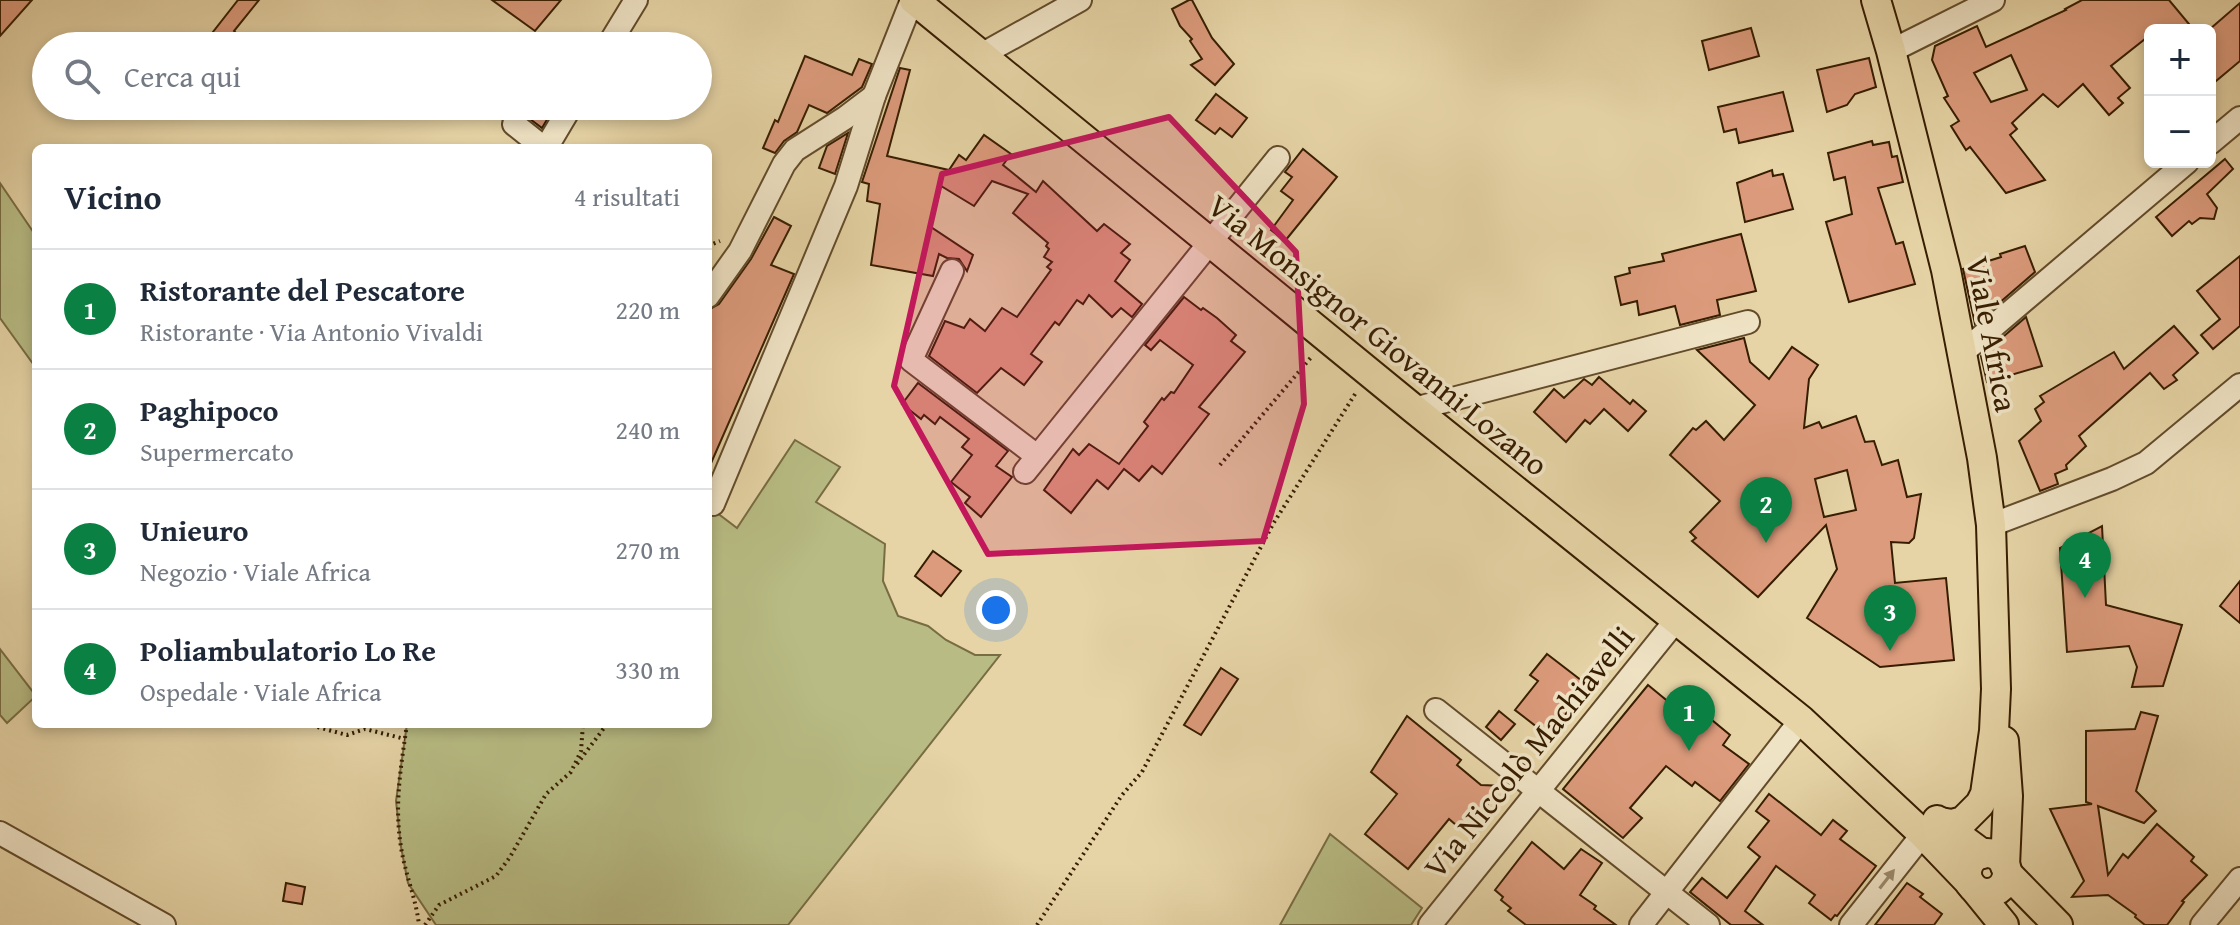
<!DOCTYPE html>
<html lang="it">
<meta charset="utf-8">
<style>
body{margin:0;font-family:"Gentium Book Plus",serif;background:#f2f2f3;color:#1f2937}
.controls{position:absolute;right:24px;top:24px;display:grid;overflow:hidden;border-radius:12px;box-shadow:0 4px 12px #0003}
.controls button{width:72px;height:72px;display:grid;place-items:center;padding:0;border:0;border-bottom:2px solid #e0e1e3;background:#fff;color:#1f2937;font:40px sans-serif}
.you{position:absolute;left:996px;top:610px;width:28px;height:28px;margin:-20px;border:6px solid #fff;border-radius:50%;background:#1a73e8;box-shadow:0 0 0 12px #1a73e833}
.badge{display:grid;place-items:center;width:52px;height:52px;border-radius:50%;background:#0b8043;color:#fff;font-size:26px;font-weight:700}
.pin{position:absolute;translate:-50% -66px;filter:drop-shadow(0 2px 4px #0008)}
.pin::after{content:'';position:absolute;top:42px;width:28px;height:24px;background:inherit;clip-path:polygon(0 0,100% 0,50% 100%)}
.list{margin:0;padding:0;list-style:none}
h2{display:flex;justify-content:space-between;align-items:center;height:104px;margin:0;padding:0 32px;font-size:34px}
h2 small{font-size:26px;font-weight:400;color:#747a83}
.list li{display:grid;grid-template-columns:52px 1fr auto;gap:24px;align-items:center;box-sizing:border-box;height:120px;padding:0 32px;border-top:2px solid #e0e1e3}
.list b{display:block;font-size:30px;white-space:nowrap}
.list p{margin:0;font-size:26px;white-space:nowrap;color:#747a83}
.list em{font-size:26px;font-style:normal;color:#747a83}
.icon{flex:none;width:44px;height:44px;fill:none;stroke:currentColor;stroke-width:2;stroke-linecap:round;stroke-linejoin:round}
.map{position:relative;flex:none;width:2240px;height:925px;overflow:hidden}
.search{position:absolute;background:#fff;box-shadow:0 4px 12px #0003;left:32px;top:32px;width:680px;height:88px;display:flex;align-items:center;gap:20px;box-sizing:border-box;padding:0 28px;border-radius:44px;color:#747a83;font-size:30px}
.panel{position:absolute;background:#fff;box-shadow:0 4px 12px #0003;left:32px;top:144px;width:680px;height:584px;border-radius:12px}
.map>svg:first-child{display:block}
.green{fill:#b8bc84;stroke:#786c42;stroke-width:2}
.building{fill:#dc9b7c;stroke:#371d00;stroke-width:2;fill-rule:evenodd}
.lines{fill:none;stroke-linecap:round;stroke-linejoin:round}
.minor-casing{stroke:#634b2a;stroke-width:26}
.major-casing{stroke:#371d00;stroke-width:32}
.path{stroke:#371d00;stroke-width:4;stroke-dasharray:2 4;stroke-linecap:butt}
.minor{stroke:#efe3c5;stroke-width:22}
.major{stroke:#e6d4a6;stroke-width:28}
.oneway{fill:#9c8a6c}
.marked{fill:#c2185b;fill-opacity:0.2;stroke:#c2185b;stroke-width:6;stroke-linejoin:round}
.labels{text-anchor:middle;stroke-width:7;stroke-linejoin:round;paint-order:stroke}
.street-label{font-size:32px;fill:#371d00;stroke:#efe3c5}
</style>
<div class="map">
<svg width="2240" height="925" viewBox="0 0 2240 925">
<rect width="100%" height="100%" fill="#e6d4a6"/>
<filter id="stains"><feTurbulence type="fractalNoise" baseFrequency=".0025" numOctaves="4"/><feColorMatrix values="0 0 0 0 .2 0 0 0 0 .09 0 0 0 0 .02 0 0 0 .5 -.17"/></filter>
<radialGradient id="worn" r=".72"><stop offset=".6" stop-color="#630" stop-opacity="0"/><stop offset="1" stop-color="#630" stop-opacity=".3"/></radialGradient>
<g class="green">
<path d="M0 183 36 236V368L0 318Z"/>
<path d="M795 440 840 467 816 502 885 544 883 581 898 616 928 626 946 640 975 655H1000L788 925H436L408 883 401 847 396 801 407 724H708V506L737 528Z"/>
<path d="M0 649 36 696 7 723 0 715Z"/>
<path d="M1330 834 1422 908 1411 925H1280Z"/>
</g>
<g class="building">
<path d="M0 0H32L0 36Z"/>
<path d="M238 0H259L234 31 237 34 227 46H202Z"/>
<path d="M492 0H561L535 31Z"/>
<path d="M1189 0H1192L1212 38 1234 64 1215 85 1191 65 1202 59 1190 41 1192 39 1180 26 1172 9Z"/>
<path d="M2082 0H2169L2194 30H2150V35L2111 66 2130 88 2118 98 2123 103 2109 115 2083 84 2058 107 2043 94 2012 123 2017 129 2010 135 2045 180 2006 193 1970 147 1966 150 1951 126 1959 121 1944 98 1948 96 1932 60 1935 46 1977 26 1986 47 2066 10 2065 9ZM2011 55 2027 90 1991 102 1974 73Z"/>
<path d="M2240 3V61L2210 86V29Z"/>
<path d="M1751 28 1759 56 1709 70 1702 41Z"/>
<path d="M805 56 852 75 859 59 872 64 862 87 827 113 809 105 797 132 784 141 775 153 763 148 775 120 778 122Z"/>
<path d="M1869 58 1876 87 1855 94 1847 105 1827 112 1817 70Z"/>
<path d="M900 68 910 70 887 156 949 170 959 155 966 160 984 135 1011 154 1003 165 1036 192 1043 181 1097 231 1104 224 1130 244 1121 253 1130 260 1115 281 1142 304 1132 317 1121 308 1112 317 1089 295 1083 304 1077 300 1059 325 1055 322 1031 354 1042 362 1024 385 1001 368 977 393 929 356 945 321 964 328 970 319 985 331 1002 308 1017 317 1051 270 1047 267 1052 262 1044 257 1049 249 1046 246 1048 243 1013 213 1028 194 992 181 974 206 941 186 931 227 973 255 967 271 959 259 947 258 939 254 933 276 871 265 880 204 867 201 869 184 862 182Z"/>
<path d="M1783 92 1793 131 1739 143 1736 129 1724 132 1718 107Z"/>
<path d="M1216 94 1247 118 1232 137 1220 128 1215 134 1196 120Z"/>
<path d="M502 106H555L542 128 522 113 508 111Z"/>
<path d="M848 133 835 174 819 168 827 146Z"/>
<path d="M1872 141 1873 145 1889 142 1892 157 1897 156 1903 182 1878 188 1896 244 1903 242 1915 284 1849 302 1826 222 1852 214 1845 177 1834 180 1828 153Z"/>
<path d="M1303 149 1337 177 1285 241 1271 230 1293 200 1281 191 1292 177 1285 172Z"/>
<path d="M2225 159 2233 169 2207 194 2217 208 2214 219 2200 218 2192 224 2189 221 2172 236 2156 217Z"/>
<path d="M1772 170 1773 176 1783 174 1793 209 1745 222 1737 183Z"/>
<path d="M774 217 791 226 771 265 794 274 708 470V310L719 304 751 259Z"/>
<path d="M1741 234 1756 291 1717 300 1720 315 1680 325 1675 306 1639 315 1637 301 1621 305 1615 277 1630 273 1629 268 1664 261 1662 254Z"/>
<path d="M2025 246 2035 272 1975 324 1963 269 2001 257 2000 254Z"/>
<path d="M2240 256V326L2213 349 2201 335 2220 319 2197 291Z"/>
<path d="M1184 297 1201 310 1203 308 1217 318 1236 335 1231 341 1245 352 1199 407 1209 414 1162 474 1152 466 1139 481 1124 469 1108 489 1097 480 1071 513 1044 490 1073 449 1079 455 1089 444 1119 464 1148 426 1144 422 1162 398 1164 400 1171 392 1174 393 1193 365 1160 340 1151 350 1145 345Z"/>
<path d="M2026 317 2042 366 1987 382 1981 356Z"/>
<path d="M2174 326 2198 353 2173 375 2177 380 2164 389 2150 373 2079 436 2086 446 2066 465 2067 469 2055 474 2058 484 2040 491 2019 441 2041 421 2035 409 2044 402 2040 396 2114 352 2124 369Z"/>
<path d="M1744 338 1750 362 1769 379 1792 347 1818 365 1809 379 1804 428 1819 422 1822 428 1856 416 1865 442 1874 441 1882 465 1898 460 1907 497 1921 494 1914 538 1909 543 1891 542 1895 583 1946 578 1954 660 1880 667 1807 618 1837 569 1826 525 1758 597 1692 541 1696 538 1690 532 1720 501 1670 455 1693 428 1696 430 1706 421 1724 440 1755 405 1697 350ZM1847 470 1856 510 1824 517 1815 479Z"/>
<path d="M1599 377 1630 404 1633 400 1646 411 1628 431 1604 409 1590 424 1585 420 1566 442 1534 412 1554 389 1564 398 1584 379 1592 385Z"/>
<path d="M918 383 1008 451 996 466 1012 477 981 517 965 503 970 497 951 482 972 455 962 447 969 439 940 417 935 424 924 415 921 419 902 404Z"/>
<path d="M2102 526 2106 605 2182 625 2163 686 2132 687 2137 667 2129 646 2067 652 2060 548Z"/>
<path d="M933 551 961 571 941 596 915 576Z"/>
<path d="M2240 581V623L2220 606Z"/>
<path d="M1547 654 1586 684 1559 724 1556 722 1546 734 1515 710 1538 681 1530 675Z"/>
<path d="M1221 668 1238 679 1201 735 1184 725Z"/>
<path d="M1648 685 1687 717 1695 706 1730 735 1723 745 1749 764 1720 801 1695 782 1692 786 1666 766 1630 808 1642 818 1623 838 1563 789Z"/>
<path d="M1499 711 1515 724 1501 740 1486 727Z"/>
<path d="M2141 712 2158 716 2136 791 2156 811 2144 823 2098 806 2108 875 2123 854 2128 858 2157 824 2194 857 2191 861 2207 875 2182 901 2184 902 2167 925H2145L2135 917 2136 915 2108 895 2072 897 2084 881 2050 809 2092 804 2086 802V731L2135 729Z"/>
<path d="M1407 716 1461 760 1457 765 1481 785 1504 786 1488 799V804L1463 831 1449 819 1408 869 1365 834 1397 794 1371 772Z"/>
<path d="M1769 794 1821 835 1833 820 1847 831 1840 839 1876 866 1837 916 1835 915 1831 920 1809 903 1815 895 1776 866 1745 911 1763 925H1731L1690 892 1702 878 1727 898 1760 857 1748 847 1769 821 1756 811Z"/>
<path d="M1532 842 1564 869 1581 849 1602 863 1580 895 1596 906 1594 909 1616 925H1526L1508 911 1511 908 1501 900 1503 897 1495 890Z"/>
<path d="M286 883 305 887 302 904 283 901Z"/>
<path d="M1907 883 1923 894 1920 897 1942 914 1934 925H1875Z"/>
</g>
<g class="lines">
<defs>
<g id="minor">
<path d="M608 46 636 0"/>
<path d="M1891 51 1993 0"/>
<path d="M981 55 1080 0"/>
<path d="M514 124 544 148"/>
<path d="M2210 143 2240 118"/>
<path d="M546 148 571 106"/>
<path d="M952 271 911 360 1037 456"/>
<path d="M708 296 740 251 784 164 795 150 845 118 874 96"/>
<path d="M1962 353 2187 162"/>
<path d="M1414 409 1748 322"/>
<path d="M1025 472 1278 158"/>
<path d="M713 504 846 186 874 96 912 0"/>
<path d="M1991 525 2112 479 2146 463 2240 385"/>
<path d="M1436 710 1708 925"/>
<path d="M0 833 164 925"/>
<path d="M1430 925 1677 619"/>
<path d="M1641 925 1801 720"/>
<path d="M1851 925 1923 834"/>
<path d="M2202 925 2240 879"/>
</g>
<g id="major">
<path d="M914 0 1414 409 1801 720 1923 834 1969 882"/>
<path d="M1876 0 1891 51 1946 270 1982 458 1991 525 1996 689 1994 731 1985 794 1980 804 1963 821 1952 824 1940 822"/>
<path d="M2004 741 2008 796 2005 866"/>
<path d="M1937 820 1983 854"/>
<circle cx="1987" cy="873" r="20"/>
<path d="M2007 873 2058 925"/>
<path d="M1973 887 2004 925"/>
</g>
</defs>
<use href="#minor" class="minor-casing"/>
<use href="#major" class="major-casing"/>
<g class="path">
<path d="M708 246 720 241"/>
<path d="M1220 465 1313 355"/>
<path d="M306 724 347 735 365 729 405 739"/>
<path d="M407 724C401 766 394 805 401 847 405 874 416 898 419 925"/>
<path d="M577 764 607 724"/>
<path d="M425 925 439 905 496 876 510 857 546 794 571 772 581 751 583 724"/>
<path d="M1037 925 1122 795 1142 772 1273 524 1357 391"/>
</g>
<use href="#minor" class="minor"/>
<use href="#major" class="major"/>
</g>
<defs><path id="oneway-solid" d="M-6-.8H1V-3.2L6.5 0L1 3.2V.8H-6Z" transform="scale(2)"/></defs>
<use class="oneway" href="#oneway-solid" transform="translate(1887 879) rotate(-52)"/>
<path class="marked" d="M1169 117 1296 252 1304 404 1263 541 988 554 894 386 942 174Z"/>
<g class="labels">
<g class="street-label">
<text transform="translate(1992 334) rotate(79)" y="11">Viale Africa</text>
<text transform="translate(1378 335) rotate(39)" y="11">Via Monsignor Giovanni Lozano</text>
<text transform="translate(1529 752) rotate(-51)" y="11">Via Niccolò Machiavelli</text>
</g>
</g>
<rect width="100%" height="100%" filter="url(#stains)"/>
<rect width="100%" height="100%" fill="url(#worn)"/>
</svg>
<div class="controls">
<button>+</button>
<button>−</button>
</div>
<div class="you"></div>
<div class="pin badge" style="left:1689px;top:751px">1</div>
<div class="pin badge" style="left:1766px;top:543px">2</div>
<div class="pin badge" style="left:1890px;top:651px">3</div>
<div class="pin badge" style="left:2085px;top:598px">4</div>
<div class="search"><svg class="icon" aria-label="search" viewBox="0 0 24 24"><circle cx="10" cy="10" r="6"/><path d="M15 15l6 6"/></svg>Cerca qui</div>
<section class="panel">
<h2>Vicino<small>4 risultati</small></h2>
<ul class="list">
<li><span class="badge">1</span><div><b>Ristorante del Pescatore</b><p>Ristorante · Via Antonio Vivaldi</p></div><em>220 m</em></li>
<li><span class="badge">2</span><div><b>Paghipoco</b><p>Supermercato</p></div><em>240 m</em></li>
<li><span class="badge">3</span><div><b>Unieuro</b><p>Negozio · Viale Africa</p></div><em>270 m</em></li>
<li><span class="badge">4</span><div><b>Poliambulatorio Lo Re</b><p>Ospedale · Viale Africa</p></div><em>330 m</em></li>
</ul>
</section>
</div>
